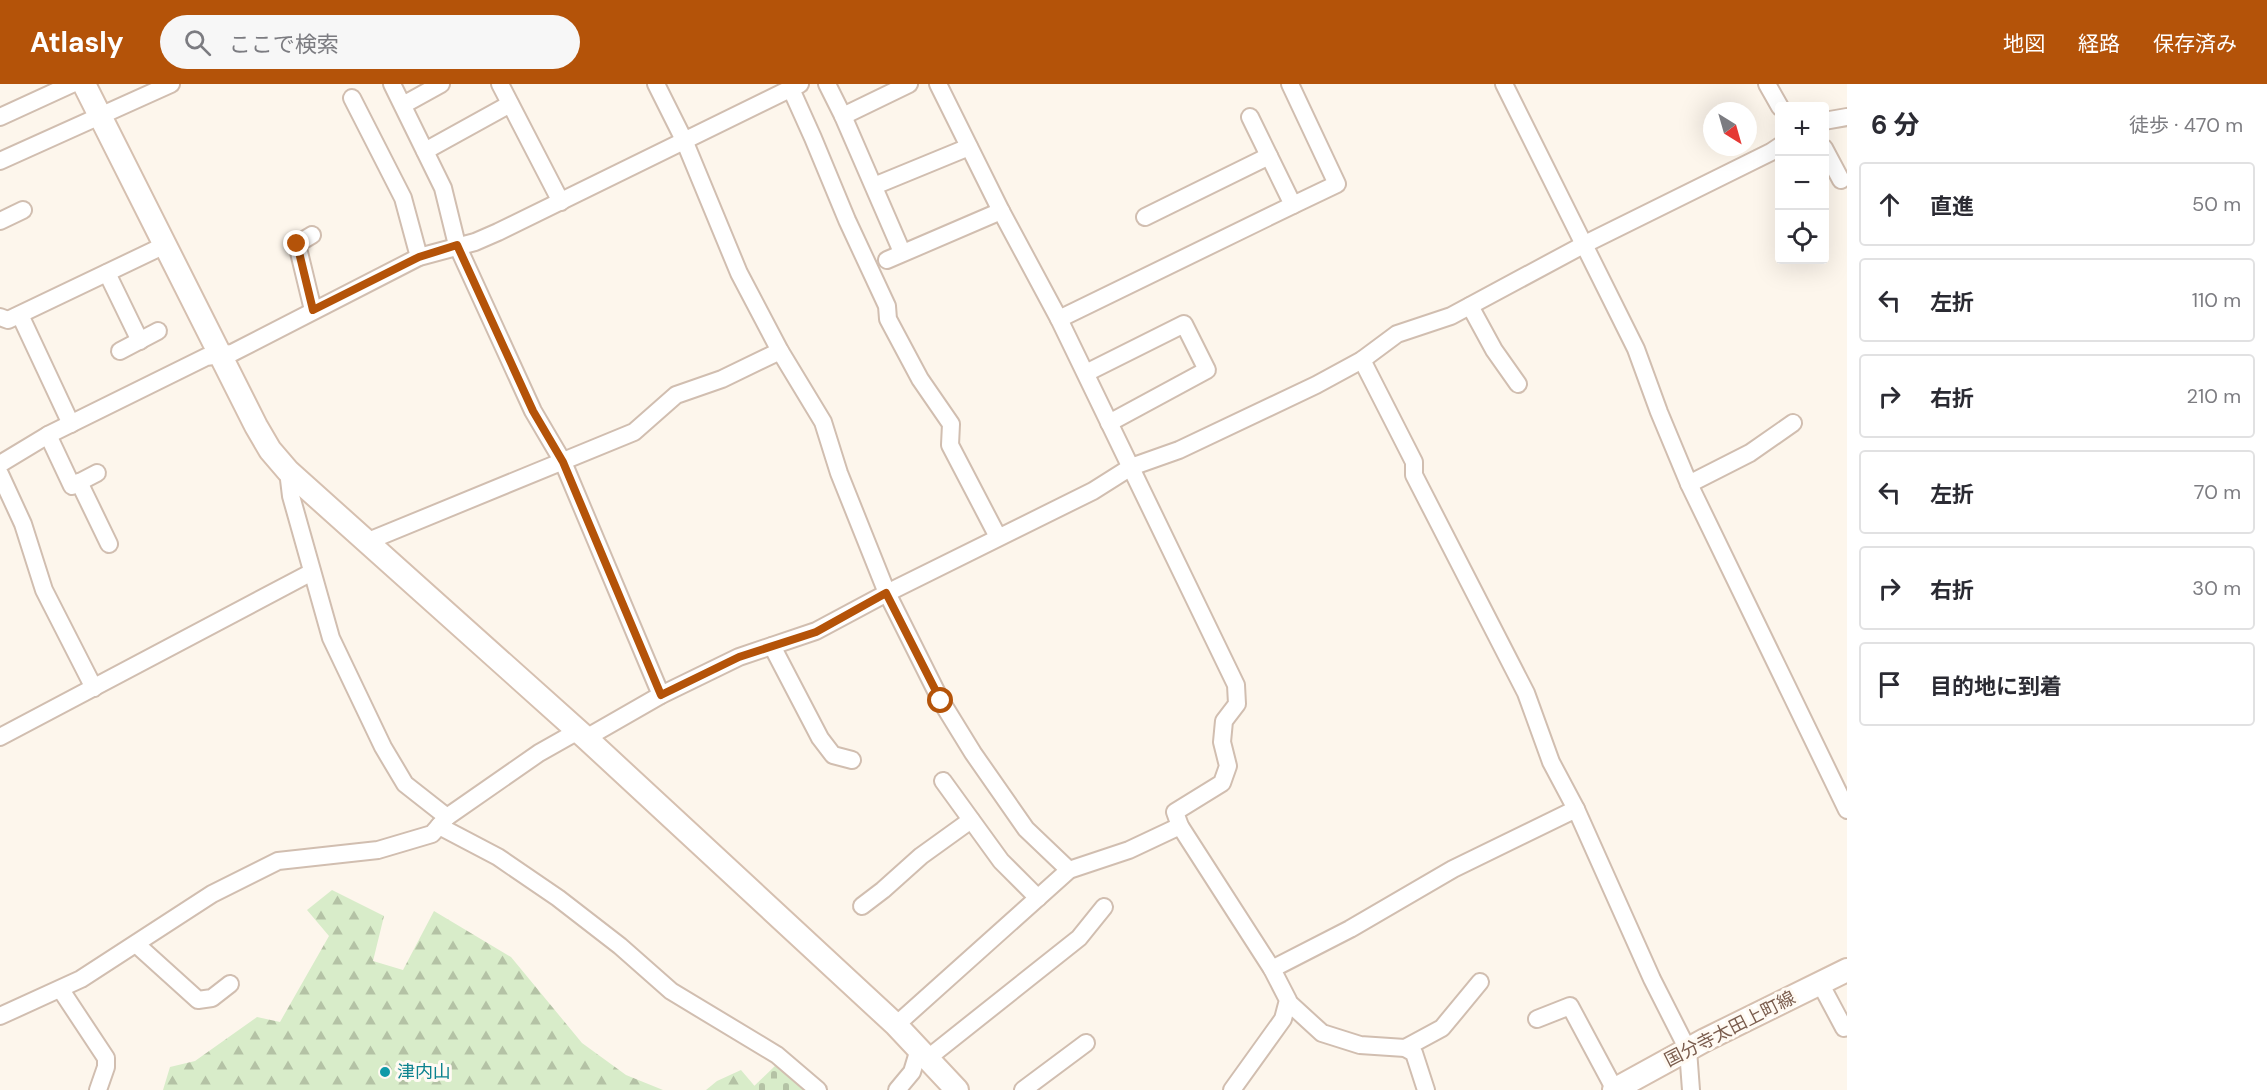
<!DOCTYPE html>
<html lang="ja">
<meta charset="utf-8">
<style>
body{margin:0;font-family:"DM Sans","Noto Sans JP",sans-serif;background:#f7f7f7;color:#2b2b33}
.controls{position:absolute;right:18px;top:18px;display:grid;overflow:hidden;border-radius:6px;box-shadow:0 6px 24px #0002}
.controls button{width:54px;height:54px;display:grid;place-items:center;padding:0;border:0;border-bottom:2px solid #e1e1e2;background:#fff;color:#2b2b33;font:30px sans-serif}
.compass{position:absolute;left:1703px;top:18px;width:54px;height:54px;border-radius:50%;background:#fff;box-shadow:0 6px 24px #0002;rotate:143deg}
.stop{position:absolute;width:18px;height:18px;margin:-14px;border:4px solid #b45309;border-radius:50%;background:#fff}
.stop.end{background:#b45309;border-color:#fff;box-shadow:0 2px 6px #0008}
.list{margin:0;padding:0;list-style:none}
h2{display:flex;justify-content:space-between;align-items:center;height:78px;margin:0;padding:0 24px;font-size:26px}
h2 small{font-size:20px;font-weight:400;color:#7c7c81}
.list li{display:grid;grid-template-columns:39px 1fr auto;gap:18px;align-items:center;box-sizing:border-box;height:84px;margin:0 12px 12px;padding:0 12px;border:2px solid #e1e1e2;border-radius:6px}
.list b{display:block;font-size:22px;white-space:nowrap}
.list em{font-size:20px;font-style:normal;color:#7c7c81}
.icon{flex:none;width:33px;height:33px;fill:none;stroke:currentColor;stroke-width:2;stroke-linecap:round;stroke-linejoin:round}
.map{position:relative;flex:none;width:1847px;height:1006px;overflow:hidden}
header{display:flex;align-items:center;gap:36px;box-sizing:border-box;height:84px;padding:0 30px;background:#b45309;color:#fff}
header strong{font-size:28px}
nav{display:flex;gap:33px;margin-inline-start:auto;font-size:21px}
.search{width:420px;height:54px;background:#f7f7f7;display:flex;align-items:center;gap:15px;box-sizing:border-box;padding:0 21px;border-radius:33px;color:#7c7c81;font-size:22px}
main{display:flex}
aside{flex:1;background:#fff}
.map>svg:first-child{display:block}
.forest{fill:url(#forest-firs)}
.cemetery{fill:url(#cemetery-stones)}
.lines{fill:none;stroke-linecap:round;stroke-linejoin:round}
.street-casing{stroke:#d1beb0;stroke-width:20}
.secondary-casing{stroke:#d6c0b0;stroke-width:26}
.street{stroke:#fff;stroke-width:16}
.secondary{stroke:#fff;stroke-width:22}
.route{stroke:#b45309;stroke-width:8}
.culture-dot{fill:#0f9aa8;stroke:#fffaf3;stroke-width:2}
.labels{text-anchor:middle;stroke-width:6;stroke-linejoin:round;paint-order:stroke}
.street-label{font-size:18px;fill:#7a5c4d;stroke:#fffaf3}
.culture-label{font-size:18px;fill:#0d838f;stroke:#fffaf3;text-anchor:start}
</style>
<header>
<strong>Atlasly</strong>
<div class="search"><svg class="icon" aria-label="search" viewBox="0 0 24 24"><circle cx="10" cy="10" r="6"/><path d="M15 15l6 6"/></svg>ここで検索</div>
<nav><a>地図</a><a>経路</a><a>保存済み</a></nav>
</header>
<main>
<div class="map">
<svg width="1847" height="1006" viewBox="0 0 1847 1006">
<defs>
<pattern id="forest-firs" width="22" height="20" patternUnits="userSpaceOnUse" patternTransform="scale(1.5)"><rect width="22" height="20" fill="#d8ecc9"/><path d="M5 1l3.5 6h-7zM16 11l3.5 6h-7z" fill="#b4c2a5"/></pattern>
<pattern id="cemetery-stones" width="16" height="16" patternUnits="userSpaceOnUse" patternTransform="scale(1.5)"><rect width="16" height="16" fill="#d8ecc9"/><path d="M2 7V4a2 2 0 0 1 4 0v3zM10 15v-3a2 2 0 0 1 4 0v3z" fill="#b4c2a5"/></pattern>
</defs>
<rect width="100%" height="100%" fill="#fdf6ec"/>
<g class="forest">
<path d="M332 806 384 832 373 877 403 886 434 827 511 873 582 959 626 991 663 1006H163L170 983 195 977 257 933 280 938 329 852 307 826Z"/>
<path d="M741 986 758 1006H706L717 997Z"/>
</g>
<path class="cemetery" d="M777 980 810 1006H750Z"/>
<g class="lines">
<defs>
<g id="street">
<path d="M392 0 443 104 457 161 533 327 563 378 661 611"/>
<path d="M500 0 561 118"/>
<path d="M656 0 684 56 739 189 780 267 823 338 839 389 887 509 941 617 973 669 1026 745 1069 786"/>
<path d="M827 0 843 32 902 168"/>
<path d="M938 0 1001 127 1059 235 1236 601 1237 620 1224 637 1222 658 1228 682 1222 699 1175 728 1180 742 1272 885 1288 916 1283 935 1232 1006"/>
<path d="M1290 0 1337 100 1293 121"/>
<path d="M1504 0 1636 265 1659 328 1689 400 1847 726"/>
<path d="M1767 0 1780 23"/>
<path d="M791 5 813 54 847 136 887 222 888 235 920 295 951 340 950 361 998 453"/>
<path d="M352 14 403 114 419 173"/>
<path d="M403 21 441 0"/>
<path d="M843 32 909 0"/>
<path d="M0 33 72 0"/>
<path d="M1824 37 1847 33"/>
<path d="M1824 64 1841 96"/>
<path d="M425 67 510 20"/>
<path d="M0 77 171 0"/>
<path d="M874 102 969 63"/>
<path d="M1145 133 1269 72"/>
<path d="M0 137 23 126"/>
<path d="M312 151 297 160 313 226"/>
<path d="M887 176 1001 127"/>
<path d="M107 189 140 257"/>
<path d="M1470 222 1494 266 1518 300"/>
<path d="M20 231 71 340"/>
<path d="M0 233 8 236 165 161"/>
<path d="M1059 235 1293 121 1250 33"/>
<path d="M120 267 158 247"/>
<path d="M1362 276 1414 378V391L1526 609 1551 678 1576 725 1652 895 1688 966 1691 1006"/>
<path d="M1086 289 1184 240 1207 286 1109 339"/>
<path d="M48 351 72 402 97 389"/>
<path d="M0 380 48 351 206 273 232 269 419 173 475 158 498 148 800 0"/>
<path d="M288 387 291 412 331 554 383 663 405 700 447 733"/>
<path d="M0 390 23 440 44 506 94 604"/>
<path d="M79 398 109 460"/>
<path d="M1689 400 1750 369 1793 339"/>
<path d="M366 458 634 348 676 311 722 295 780 267"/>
<path d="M772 562 820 654 833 671 852 676"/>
<path d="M0 653 312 488"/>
<path d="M586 654 661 611 739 573 816 547 887 509 1093 407 1131 383 1179 366 1316 301 1362 276 1397 250 1451 232 1585 160 1771 68 1780 62"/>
<path d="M943 697 1001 777 1038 814"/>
<path d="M439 742 498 773 558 814 620 862 671 907 777 971 818 1006"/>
<path d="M862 822 883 806 921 772 971 736"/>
<path d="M136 860 198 916 212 914 230 900"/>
<path d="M1272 885 1350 845 1453 785 1576 725"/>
<path d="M1820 899 1844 944 1847 943"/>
<path d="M61 906 106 974V983L98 1006"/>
<path d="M1288 918 1322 949 1360 961 1405 964 1414 969 1426 1006"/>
<path d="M0 932 81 895 212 810 278 777 378 766 432 750 447 733 539 669 578 647"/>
<path d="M1537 935 1570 922 1615 1006"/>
<path d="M896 941 1069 786 1129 766 1180 742"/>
<path d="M1405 964 1442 944 1480 898"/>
<path d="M928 974 1079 854 1104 823"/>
<path d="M897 1006 912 988 919 965"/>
<path d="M1023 1006 1086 959"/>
</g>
<g id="secondary">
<path d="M84 0 256 342 270 366 288 387 586 654 896 941 957 1006"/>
<path d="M1614 1006 1705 956 1847 886"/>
</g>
</defs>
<use href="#street" class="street-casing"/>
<use href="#secondary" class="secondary-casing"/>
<use href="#street" class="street"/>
<use href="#secondary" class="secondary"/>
</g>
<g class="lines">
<path class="route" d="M297 160 313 226 419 173 457 161 533 327 563 378 661 611 739 573 816 548 886 509 941 617"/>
</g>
<circle class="culture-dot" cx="385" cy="988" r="6"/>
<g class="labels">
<g class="street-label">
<text transform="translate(1730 945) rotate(-27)" y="6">国分寺太田上町線</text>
</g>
<g class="culture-label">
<text x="397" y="994">津内山</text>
</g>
</g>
</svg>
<div class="controls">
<button>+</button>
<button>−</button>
<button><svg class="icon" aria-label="locate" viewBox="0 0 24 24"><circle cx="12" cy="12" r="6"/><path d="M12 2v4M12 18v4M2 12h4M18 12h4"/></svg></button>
</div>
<svg class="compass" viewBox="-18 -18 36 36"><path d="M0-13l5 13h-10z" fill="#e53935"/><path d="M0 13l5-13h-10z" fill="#7c7c81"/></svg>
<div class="stop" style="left:941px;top:617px"></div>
<div class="stop end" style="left:297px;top:160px"></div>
</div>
<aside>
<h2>6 分<small>徒歩 · 470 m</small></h2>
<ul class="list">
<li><svg class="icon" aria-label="ahead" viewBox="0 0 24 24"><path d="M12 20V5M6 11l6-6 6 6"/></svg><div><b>直進</b></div><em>50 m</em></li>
<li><svg class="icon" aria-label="left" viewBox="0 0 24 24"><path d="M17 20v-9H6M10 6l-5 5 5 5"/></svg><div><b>左折</b></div><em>110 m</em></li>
<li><svg class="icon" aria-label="right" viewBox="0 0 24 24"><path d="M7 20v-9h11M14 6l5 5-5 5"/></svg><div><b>右折</b></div><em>210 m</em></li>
<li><svg class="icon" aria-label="left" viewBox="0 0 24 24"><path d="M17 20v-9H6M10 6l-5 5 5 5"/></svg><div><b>左折</b></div><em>70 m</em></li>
<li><svg class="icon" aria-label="right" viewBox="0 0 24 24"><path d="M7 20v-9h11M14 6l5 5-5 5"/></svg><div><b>右折</b></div><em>30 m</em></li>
<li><svg class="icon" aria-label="arrive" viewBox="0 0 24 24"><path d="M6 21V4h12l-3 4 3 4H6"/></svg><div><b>目的地に到着</b></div></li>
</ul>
</aside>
</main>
